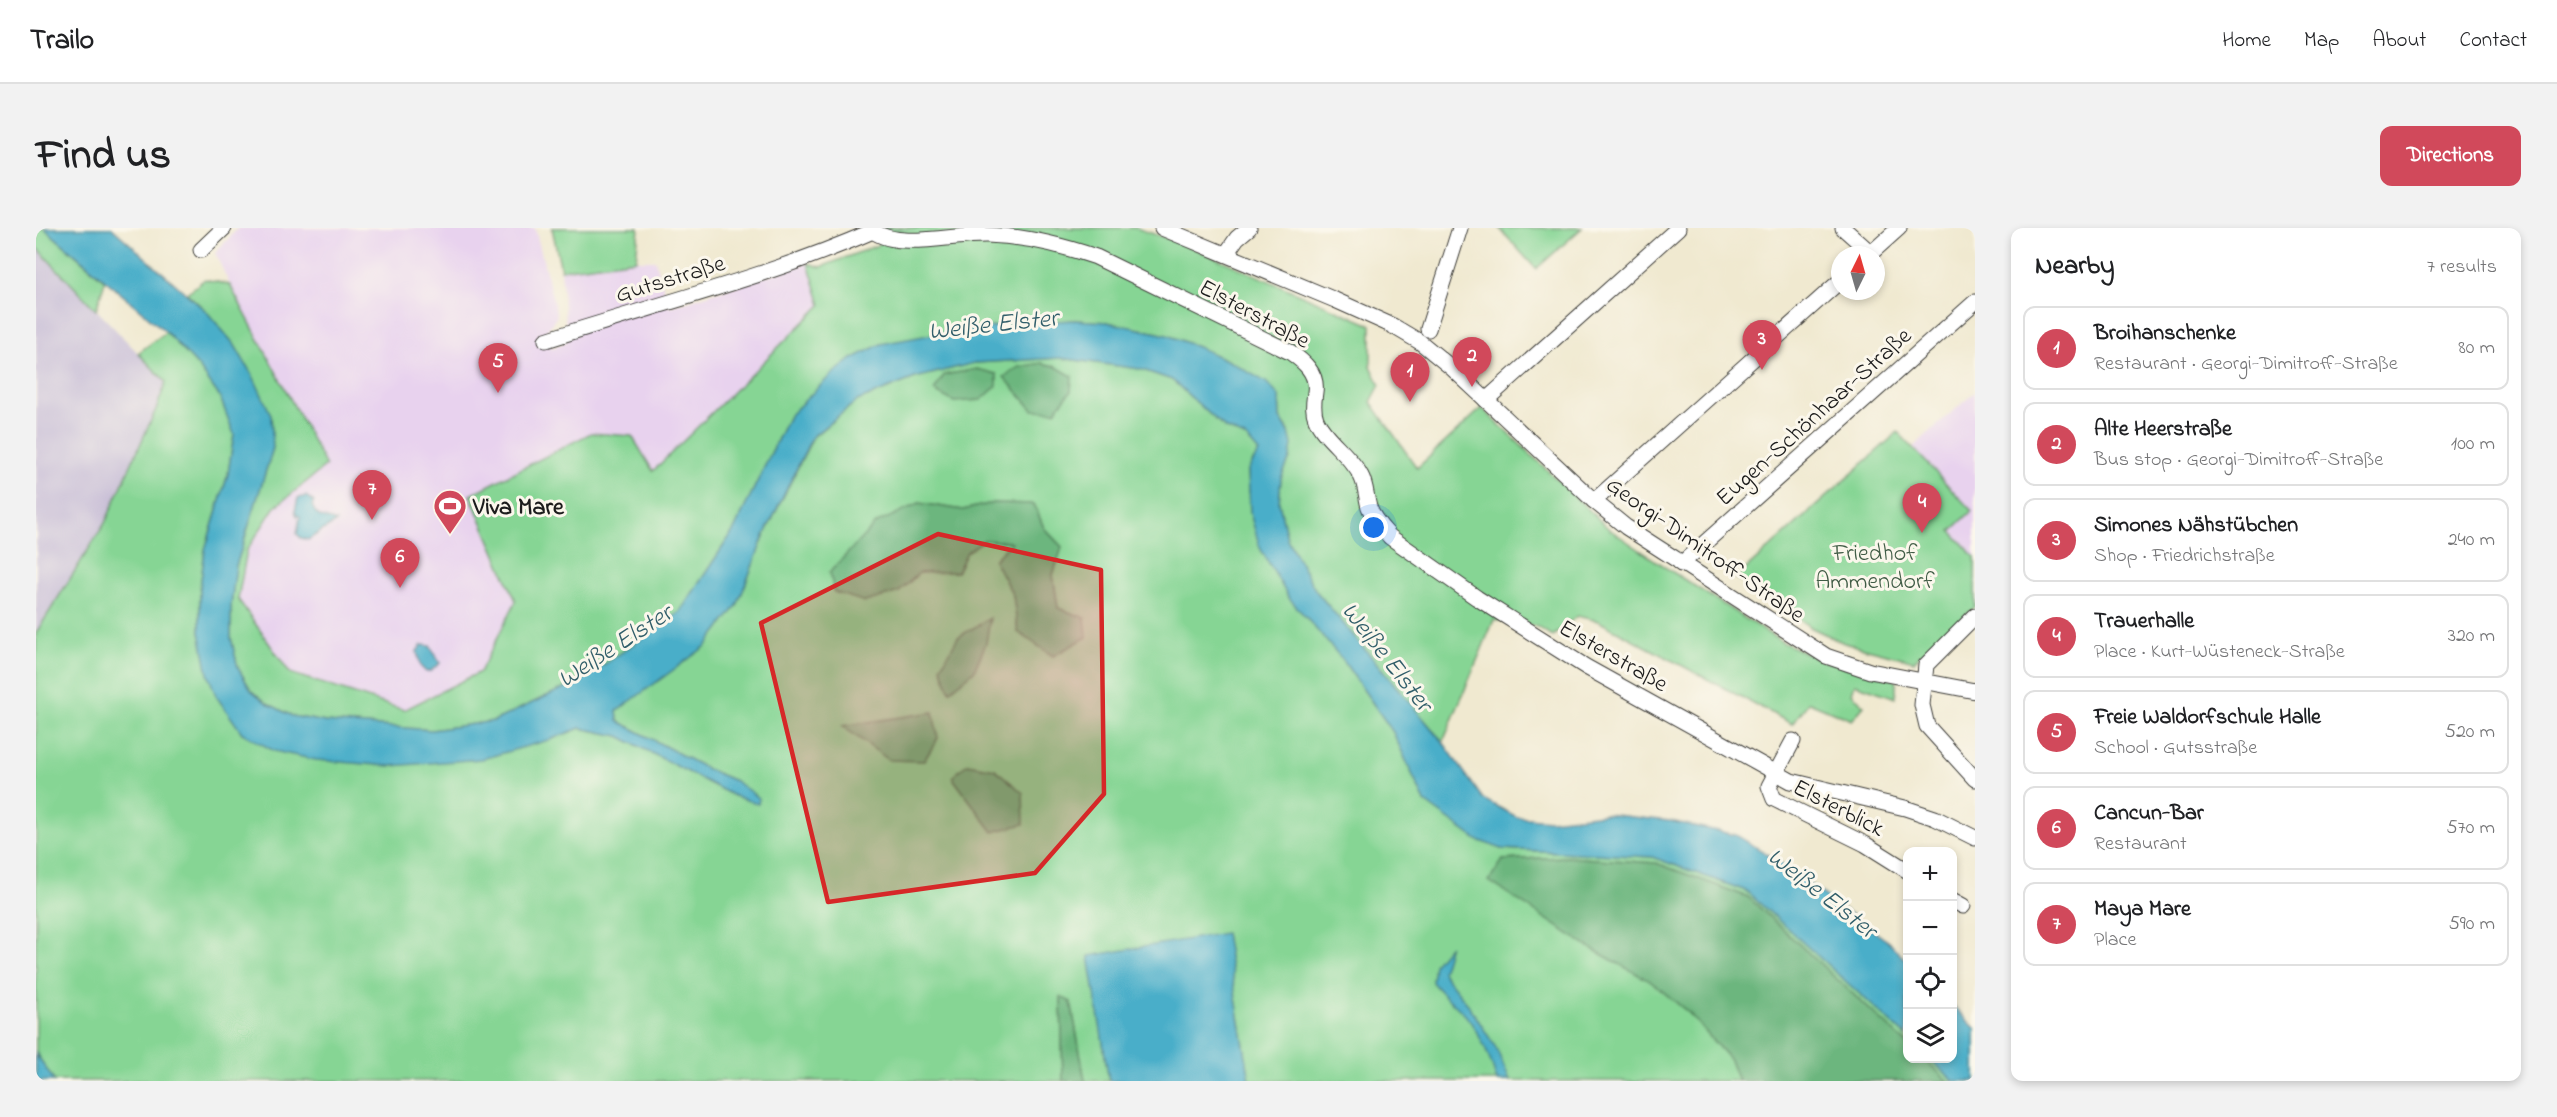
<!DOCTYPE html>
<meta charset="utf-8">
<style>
body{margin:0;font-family:"Indie Flower",sans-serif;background:#f2f2f2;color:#202124}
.controls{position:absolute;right:18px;bottom:18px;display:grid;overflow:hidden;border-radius:12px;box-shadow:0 3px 9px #0003}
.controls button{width:54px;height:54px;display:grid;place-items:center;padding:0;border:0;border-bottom:2px solid #e0e0e0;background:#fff;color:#202124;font:30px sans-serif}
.compass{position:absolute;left:1795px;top:18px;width:54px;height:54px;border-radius:50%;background:#fff;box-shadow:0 3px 9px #0003;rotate:5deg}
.you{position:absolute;left:1338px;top:300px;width:21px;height:21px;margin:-15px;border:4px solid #fff;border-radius:50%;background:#1a73e8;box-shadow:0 0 0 9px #1a73e833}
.badge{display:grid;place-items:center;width:39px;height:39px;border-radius:50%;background:#d1495b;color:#fff;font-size:20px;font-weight:700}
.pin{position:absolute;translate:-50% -50px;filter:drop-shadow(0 2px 3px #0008)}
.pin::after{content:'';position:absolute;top:32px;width:21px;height:18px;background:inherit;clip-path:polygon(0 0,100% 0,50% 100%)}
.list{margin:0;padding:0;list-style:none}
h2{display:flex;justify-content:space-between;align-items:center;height:78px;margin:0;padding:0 24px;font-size:26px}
h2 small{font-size:20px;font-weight:400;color:#757577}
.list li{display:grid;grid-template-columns:39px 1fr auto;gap:18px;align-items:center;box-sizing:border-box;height:84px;margin:0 12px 12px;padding:0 12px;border:2px solid #e0e0e0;border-radius:12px}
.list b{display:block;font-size:22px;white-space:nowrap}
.list p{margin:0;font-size:20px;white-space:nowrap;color:#757577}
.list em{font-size:20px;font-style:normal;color:#757577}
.icon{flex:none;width:33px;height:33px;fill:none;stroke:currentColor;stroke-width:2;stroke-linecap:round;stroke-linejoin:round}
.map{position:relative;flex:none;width:1939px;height:853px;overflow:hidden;border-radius:12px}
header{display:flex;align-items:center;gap:36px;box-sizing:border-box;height:84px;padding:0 30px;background:#fff;border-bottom:2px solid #e0e0e0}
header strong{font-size:28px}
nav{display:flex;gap:33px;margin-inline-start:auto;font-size:21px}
.intro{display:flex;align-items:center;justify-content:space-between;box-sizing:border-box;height:144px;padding:0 36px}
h1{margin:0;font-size:42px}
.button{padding:15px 27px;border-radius:12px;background:#d1495b;color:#fff;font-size:21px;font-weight:700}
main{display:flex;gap:36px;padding:0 36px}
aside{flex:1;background:#fff;border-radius:12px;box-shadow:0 3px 9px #0003}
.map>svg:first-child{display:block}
.built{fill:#e8d2ee}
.industrial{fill:#c9bfd7}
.green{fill:#86d594;stroke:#517858;stroke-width:1.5;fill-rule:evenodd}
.forest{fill:#6cb67e;stroke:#44694d;stroke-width:1.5}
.water{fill:#4aaec9;stroke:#336572;stroke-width:1.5}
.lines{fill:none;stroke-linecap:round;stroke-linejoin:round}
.minor-casing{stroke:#3c3b37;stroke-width:17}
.minor{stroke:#fff;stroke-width:15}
.marked{fill:#d62828;fill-opacity:0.2;stroke:#d62828;stroke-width:4.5;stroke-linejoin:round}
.labels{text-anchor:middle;stroke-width:6;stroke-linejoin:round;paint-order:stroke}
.street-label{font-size:24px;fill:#1c1c1c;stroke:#fbf7ec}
.poi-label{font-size:24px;font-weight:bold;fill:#1c1c1c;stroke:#fbf7ec;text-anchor:start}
.park-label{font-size:24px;fill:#415d46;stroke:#fbf7ec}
.water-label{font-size:26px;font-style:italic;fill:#315e6a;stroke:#fbf7ec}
</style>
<header>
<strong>Trailo</strong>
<nav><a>Home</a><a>Map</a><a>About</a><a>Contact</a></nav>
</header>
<div class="intro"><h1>Find us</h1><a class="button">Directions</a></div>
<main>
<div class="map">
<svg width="1939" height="853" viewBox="0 0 1939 853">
<rect width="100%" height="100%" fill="#fbf7ec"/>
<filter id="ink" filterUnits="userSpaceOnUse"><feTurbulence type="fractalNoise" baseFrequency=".0167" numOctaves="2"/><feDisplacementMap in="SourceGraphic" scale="12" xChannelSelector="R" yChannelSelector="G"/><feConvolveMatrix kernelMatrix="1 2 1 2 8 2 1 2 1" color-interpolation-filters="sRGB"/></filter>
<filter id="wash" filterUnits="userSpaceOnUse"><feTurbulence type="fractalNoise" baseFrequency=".008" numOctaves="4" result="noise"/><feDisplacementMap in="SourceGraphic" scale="24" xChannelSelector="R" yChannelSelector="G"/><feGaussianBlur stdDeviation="1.35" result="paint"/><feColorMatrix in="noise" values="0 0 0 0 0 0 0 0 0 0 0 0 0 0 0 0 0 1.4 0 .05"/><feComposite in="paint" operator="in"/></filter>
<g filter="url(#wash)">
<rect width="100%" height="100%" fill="#f0e9d0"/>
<g class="built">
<path d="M202 0H427V4L439 0H499L521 88 510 104 516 120 531 114 525 42 600 32H619L633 79 772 35 785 77 617 243 480 373 444 444 368 482 254 445 202 371 211 322 238 280 290 238 194 57 179 25Z"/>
<path d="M1939 164V329L1915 303 1936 283 1877 219Z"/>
</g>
<path class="industrial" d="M0 19 130 154 121 179 69 295 0 405Z"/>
<g class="green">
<path d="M0 0H8L69 53 60 82 0 19Z"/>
<path d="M516 0H603L600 32 525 42Z"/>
<path d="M847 0H1100L1148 16 1335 97V138L1344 157 1335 174 1381 240 1446 180 1573 301 1632 341 1746 414 1788 433 1860 452V470L1819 456 1816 465 1828 478 1816 492 1773 474 1756 496 1562 393 1541 388 1517 408 1499 398 1458 392 1407 514 1280 363 1251 311 1243 275 1245 250 1254 230 1253 203 1244 190 1243 168 1193 133 1164 120 1131 107 1071 94 1038 92 904 105 753 188 698 302 644 384 547 451 458 493 396 502 290 494 256 488 231 475 215 462 202 440 195 410V377L200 338 237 220 171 84 151 65 169 51 194 57 290 238 238 280 211 322 202 371 254 445 368 482 444 444 480 373 434 267 555 205 596 208 617 243 785 77 772 35 785 39 842 17Z"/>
<path d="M1463 0H1546L1500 41Z"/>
<path d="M130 104 162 138 184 169 198 206 192 246 169 322 164 360V404L206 505 516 511 544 500 583 508 696 567 722 575 699 553 673 542 582 493 581 482 670 418 701 378 728 308 777 209 821 173 879 150 938 135 1024 130 1104 141 1136 152 1189 200 1211 210 1223 224 1212 242 1214 285 1306 431 1357 504 1389 574 1466 621 1616 629 1710 663 1871 809V816L1712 669 1620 635 1530 629 1467 632 1551 718 1614 753 1653 785 1694 832 1702 853H1214L1189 706 1054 728 1073 853H1049L1035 774 1025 770 1027 853H18L0 825V405L69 295 121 179 130 154 102 125ZM883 275 927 282 957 275 998 276 1008 300 1026 319 1017 347 1022 380 1049 390 982 404 977 367 958 332 977 314 948 312 931 324 921 344H794L815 322Z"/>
<path d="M1862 204 1936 283 1915 303 1939 329V379L1878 433 1808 415 1776 400 1700 350Z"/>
<path d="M1888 831H1894L1918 853H1912Z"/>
</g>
<g class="forest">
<path d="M1006 135 1019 138 1036 148 1035 163 1019 183 997 182 968 149 983 139Z"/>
<path d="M941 141 961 146V158L945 172 918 174 898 163 908 147Z"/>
<path d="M883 275 927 282 957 275 998 276 1008 300 1026 319 1017 347 1022 380 1049 390 1051 409 1017 428 982 404 977 367 958 332 976 314 948 312 931 324 921 344 883 345 863 364 829 374 798 364 794 344 839 296Z"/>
<path d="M954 390 950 415 938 443 914 463 905 439 922 409Z"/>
<path d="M897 484 902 510 888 533 853 532 806 498Z"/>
<path d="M931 536 959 541 987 565 988 596 957 604 916 549Z"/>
<path d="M1530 629 1620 635 1712 669 1871 816 1872 830 1888 831 1912 853H1702L1694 832 1653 785 1614 753 1551 718 1453 653 1467 632Z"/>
<path d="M1025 769 1035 774 1049 853H1027Z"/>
</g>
<g class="water">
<path d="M8 0H76L171 84 198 116 218 150 235 187 237 220 200 338 195 377V410L202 440 215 462 231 475 256 488 289 494 396 502 458 493 547 451 644 384 698 302 753 188 795 147 816 131 845 116 904 105 1004 94 1038 92 1071 94 1131 107 1164 120 1193 133 1230 154 1243 168 1244 190 1253 204 1256 216 1254 230 1245 250 1243 275 1251 311 1280 363 1407 514 1447 571 1481 589 1514 592 1569 586 1634 593 1700 607 1738 630 1850 712 1871 733V809L1710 663 1616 629 1466 621 1441 612 1389 574 1357 504 1306 431 1253 370 1224 320 1214 285 1212 242 1223 224 1211 210 1189 200 1136 152 1104 141 1024 130 938 135 879 150 821 173 776 209 728 308 701 378 670 418 581 483 582 493 673 542 699 553 723 570 722 576 696 567 583 508 544 500 516 511 446 531 354 538 280 532 238 523 206 505 180 468 172 446 164 404V360L169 322 192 246 198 206 184 169 162 138 130 104Z"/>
<path d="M270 268 278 274 276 277C282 293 288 288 300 294L272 312 265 310 261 306 264 288H261L259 283 262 270Z"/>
<path d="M386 417 394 418 404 435 395 443 390 444 384 438 381 423Z"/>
<path d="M1189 705 1214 853H1073L1053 728Z"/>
<path d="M1414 717 1406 744 1434 779 1460 820 1474 853H1461C1455 832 1444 805 1430 788 1419 776 1406 767 1396 754L1398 736Z"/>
<path d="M1917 778 1939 800V853H1918L1894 831 1916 830Z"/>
<path d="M0 825 18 853H0Z"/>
</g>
</g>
<g filter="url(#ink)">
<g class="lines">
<defs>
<g id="minor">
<path d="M837 0V3C864 22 918 6 951 7 988 8 1025 17 1060 29L1254 124C1267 133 1282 145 1279 164 1278 173 1276 181 1280 191 1288 211 1314 226 1325 248 1330 257 1330 269 1333 279 1337 291 1346 300 1354 309L1441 370 1550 439 1755 553 1869 580 1899 590 1939 610"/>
<path d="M1126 0 1299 72 1357 98 1384 114 1417 141 1558 273 1590 299 1790 428 1834 443 1939 463"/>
<path d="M1807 0 1835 25"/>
<path d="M165 22 188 0"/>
<path d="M1190 26 1201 10 1213 0"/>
<path d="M1833 27 1863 0"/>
<path d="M1392 101 1424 0"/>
<path d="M510 112C619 77 732 49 837 3"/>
<path d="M1450 172 1642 0"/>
<path d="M1558 273 1804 53"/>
<path d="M1645 336 1939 74"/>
<path d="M1939 388 1890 437 1886 477 1891 498 1939 551"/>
<path d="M1757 513 1733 558 1738 571 1829 616 1872 643"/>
<path d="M1916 672 1927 678"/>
</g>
</defs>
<use href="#minor" class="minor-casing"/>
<use href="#minor" class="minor"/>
</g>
</g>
<path class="marked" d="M902 306 1065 342 1068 566 999 645 792 674 725 395Z"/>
<defs>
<symbol id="stadium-pin" viewBox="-11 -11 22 30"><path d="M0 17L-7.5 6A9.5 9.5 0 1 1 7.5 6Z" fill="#d1495b" stroke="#fbf7ec"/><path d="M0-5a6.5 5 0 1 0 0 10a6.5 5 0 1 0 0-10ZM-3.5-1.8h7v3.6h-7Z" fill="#fff"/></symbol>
</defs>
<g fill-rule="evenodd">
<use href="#stadium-pin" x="395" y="259" width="38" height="52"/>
</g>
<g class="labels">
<g class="street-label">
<text transform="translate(634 50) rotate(-17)" y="8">Gutsstraße</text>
<text transform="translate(1219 85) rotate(28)" y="8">Elsterstraße</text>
<text transform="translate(1777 188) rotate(-42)" y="8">Eugen-Schönhaar-Straße</text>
<text transform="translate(1670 321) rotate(35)" y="8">Georgi-Dimitroff-Straße</text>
<text transform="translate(1578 427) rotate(30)" y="8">Elsterstraße</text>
<text transform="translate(1803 579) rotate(27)" y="8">Elsterblick</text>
</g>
<g class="poi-label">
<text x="437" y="286">Viva Mare</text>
</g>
<g class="park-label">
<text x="1839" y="332">Friedhof<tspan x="1839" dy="28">Ammendorf</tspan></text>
</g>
<g class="water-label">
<text transform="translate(957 95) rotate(-6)" y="9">Weiße Elster</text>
<text transform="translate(578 417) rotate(-33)" y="9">Weiße Elster</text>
<text transform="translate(1352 428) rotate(52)" y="9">Weiße Elster</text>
<text transform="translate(1787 664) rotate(38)" y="9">Weiße Elster</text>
</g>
</g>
</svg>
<div class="controls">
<button>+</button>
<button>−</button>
<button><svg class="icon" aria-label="locate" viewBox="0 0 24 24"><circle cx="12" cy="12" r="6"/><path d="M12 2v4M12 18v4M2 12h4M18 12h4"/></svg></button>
<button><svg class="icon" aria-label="layers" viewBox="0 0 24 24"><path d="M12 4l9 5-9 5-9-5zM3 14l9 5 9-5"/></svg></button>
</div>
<svg class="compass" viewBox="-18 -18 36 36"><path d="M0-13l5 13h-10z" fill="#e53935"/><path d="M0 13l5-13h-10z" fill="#757577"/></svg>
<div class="you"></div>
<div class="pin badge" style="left:1374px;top:174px">1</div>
<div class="pin badge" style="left:1436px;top:159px">2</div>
<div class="pin badge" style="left:1726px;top:142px">3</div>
<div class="pin badge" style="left:1886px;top:305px">4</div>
<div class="pin badge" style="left:462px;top:165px">5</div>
<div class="pin badge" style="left:364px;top:360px">6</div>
<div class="pin badge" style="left:336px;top:292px">7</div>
</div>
<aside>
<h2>Nearby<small>7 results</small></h2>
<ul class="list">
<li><span class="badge">1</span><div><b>Broihanschenke</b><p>Restaurant · Georgi-Dimitroff-Straße</p></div><em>80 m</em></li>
<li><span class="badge">2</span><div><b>Alte Heerstraße</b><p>Bus stop · Georgi-Dimitroff-Straße</p></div><em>100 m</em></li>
<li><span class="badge">3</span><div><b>Simones Nähstübchen</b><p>Shop · Friedrichstraße</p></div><em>240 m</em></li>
<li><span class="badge">4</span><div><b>Trauerhalle</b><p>Place · Kurt-Wüsteneck-Straße</p></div><em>320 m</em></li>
<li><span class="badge">5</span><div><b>Freie Waldorfschule Halle</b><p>School · Gutsstraße</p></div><em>520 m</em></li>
<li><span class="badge">6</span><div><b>Cancun-Bar</b><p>Restaurant</p></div><em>570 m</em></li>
<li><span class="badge">7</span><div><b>Maya Mare</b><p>Place</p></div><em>590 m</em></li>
</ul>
</aside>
</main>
